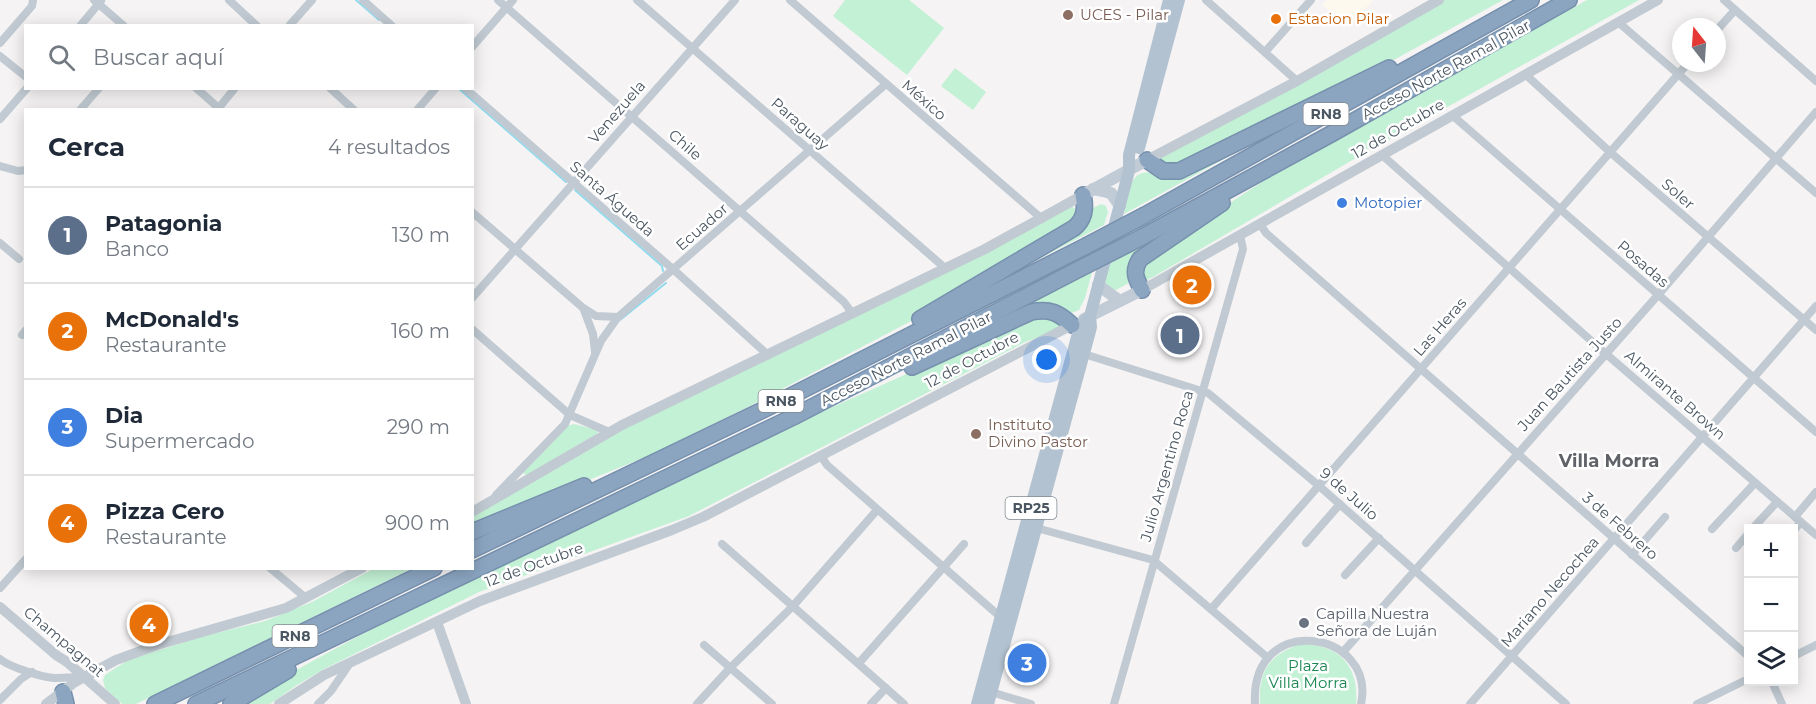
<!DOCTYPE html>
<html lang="es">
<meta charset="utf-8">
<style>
body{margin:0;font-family:Montserrat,sans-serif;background:#f2f2f3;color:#1f2937}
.controls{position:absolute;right:18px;bottom:18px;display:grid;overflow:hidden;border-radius:0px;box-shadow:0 3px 15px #0003}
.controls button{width:54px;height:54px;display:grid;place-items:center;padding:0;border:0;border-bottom:2px solid #e0e1e3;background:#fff;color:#1f2937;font:30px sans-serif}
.compass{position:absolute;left:1672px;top:18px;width:54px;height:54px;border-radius:50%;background:#fff;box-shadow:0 3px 15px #0003;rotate:343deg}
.you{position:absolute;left:1047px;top:360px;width:21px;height:21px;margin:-15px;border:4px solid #fff;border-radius:50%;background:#1a73e8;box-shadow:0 0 0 9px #1a73e833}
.badge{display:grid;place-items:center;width:39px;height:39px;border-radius:50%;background:#b45309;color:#fff;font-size:20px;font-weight:700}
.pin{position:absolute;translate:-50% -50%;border:3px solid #fff;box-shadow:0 2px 6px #0006}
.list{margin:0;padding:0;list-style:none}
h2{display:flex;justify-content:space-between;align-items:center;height:78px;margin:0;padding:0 24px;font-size:26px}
h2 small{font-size:20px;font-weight:400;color:#747a83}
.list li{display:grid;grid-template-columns:39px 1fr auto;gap:18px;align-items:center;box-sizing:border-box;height:96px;padding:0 24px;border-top:2px solid #e0e1e3}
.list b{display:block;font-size:22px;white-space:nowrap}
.list p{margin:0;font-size:20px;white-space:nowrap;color:#747a83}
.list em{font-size:20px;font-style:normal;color:#747a83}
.icon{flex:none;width:33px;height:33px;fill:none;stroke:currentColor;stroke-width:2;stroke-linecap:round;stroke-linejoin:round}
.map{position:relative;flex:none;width:1816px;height:704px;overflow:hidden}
.search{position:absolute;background:#fff;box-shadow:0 3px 15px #0003;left:24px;top:24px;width:450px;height:66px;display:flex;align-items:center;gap:15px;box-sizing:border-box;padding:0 21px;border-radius:0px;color:#747a83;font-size:22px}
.panel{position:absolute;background:#fff;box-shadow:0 3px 15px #0003;left:24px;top:108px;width:450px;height:462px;border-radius:0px}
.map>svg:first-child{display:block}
.commercial{fill:#fdf9ef}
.green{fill:#c3f1d5}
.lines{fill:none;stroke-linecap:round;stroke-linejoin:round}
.stream{stroke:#90daee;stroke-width:2}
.motorway-casing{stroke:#7690ad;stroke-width:18}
.minor{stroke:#c1cad2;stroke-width:8}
.tertiary{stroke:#c1cad2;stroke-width:10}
.secondary{stroke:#c1cbd6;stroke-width:12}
.primary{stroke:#b3c2d1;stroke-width:12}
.motorway{stroke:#8ba5c1;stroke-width:15}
.motorway-bridge-casing{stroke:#7690ad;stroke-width:18;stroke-linecap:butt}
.motorway-bridge{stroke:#8ba5c1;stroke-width:15}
.education-dot{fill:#8d6e63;stroke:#fff;stroke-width:2}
.food-dot{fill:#e8710a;stroke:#fff;stroke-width:2}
.shop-dot{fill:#3f7fe0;stroke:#fff;stroke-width:2}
.worship-dot{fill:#6b7280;stroke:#fff;stroke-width:2}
.labels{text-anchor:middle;stroke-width:5;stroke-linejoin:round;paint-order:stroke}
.shield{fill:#fff;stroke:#808990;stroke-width:1.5}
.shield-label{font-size:14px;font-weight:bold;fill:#4a5661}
.education-label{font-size:15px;fill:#785e54;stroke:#fff;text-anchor:start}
.food-label{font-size:15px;fill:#c56008;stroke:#fff;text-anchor:start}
.street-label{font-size:15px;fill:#4a5661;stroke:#fff}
.shop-label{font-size:15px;fill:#366cbe;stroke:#fff;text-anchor:start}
.worship-label{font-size:15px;fill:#5b616d;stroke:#fff;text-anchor:start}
.park-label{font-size:15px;fill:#17864f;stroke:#fff}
.quarter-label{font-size:18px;font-weight:bold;fill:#5f6368;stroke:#fff}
</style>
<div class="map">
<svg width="1816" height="704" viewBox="0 0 1816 704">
<rect width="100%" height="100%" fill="#f5f3f3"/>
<path class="commercial" d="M1327 0H1373L1349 27 1322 5Z"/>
<g class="green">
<path d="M845 0H909L944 28 907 75 833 16Z"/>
<path d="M1444 0H1503L1390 62 1174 169 1159 159Z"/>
<path d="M1587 0H1639L1349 162 1153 277 1147 280 1143 279 1141 265 1162 247 1279 171Z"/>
<path d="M955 68 986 92 973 110 941 86Z"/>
<path d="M1282 127 1124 214C1130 189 1129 163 1162 176Z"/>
<path d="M1101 204 1106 206 1108 212 1104 225 1004 277 1083 230 1090 220 1093 208Z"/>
<path d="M1072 206 1078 212 1077 219 915 319 746 408 648 456 473 527V517L608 436Z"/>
<path d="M1180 229 1127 284 1116 290 1108 287 1105 282 1112 255 1147 236Z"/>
<path d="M1094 265 1085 298 1079 310 1069 314 1054 307 947 348Z"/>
<path d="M1044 313 1060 321V326L1050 333 1025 342 689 516 479 592 326 668 297 685 270 704H236C496 555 771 434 1044 313Z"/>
<path d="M574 424 594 429 598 432 597 434 527 475 524 474 523 471 566 426Z"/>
<path d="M373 569H411L136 704H122L105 688 103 680 105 675 128 660 204 636 265 621 312 602Z"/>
<path d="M1301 644C1339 645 1359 665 1356 704H1260C1258 671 1270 654 1301 644Z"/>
</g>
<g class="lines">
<g class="stream">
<path d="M356 0 379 20"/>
<path d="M458 88 566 182"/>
<path d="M575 190 662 266 663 271"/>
<path d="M620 320 666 283"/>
</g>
<defs>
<g id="motorway">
<path d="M1147 160 1163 171H1179L1389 68"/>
<path d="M1145 215 1531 0"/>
<path d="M1144 236 1331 134 1569 0"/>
<path d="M1142 290C1136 279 1132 271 1140 259L1222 203"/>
<path d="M920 319 1074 228C1085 219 1086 208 1083 195"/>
<path d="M912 367 1031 312C1050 308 1059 313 1072 325"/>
<path d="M472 532 584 486"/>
<path d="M472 550 771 406 1086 246"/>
<path d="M63 692 66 704"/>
<path d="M155 704 434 568"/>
<path d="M196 704 793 417 1079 269"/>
<path d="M231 704 288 670"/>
</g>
</defs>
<use href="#motorway" class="motorway-casing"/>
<g class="minor">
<path d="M94 0 124 26"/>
<path d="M229 0 257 26"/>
<path d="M363 0 392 26"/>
<path d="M498 0 844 302 852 313"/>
<path d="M637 0 945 268"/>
<path d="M790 0 1042 219"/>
<path d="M1206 0 1297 81"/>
<path d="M1724 0 1816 81"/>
<path d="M1618 22 1816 193"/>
<path d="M80 26 101 1"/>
<path d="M289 26 312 0"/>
<path d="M1717 30 1735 10"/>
<path d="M0 43 32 6 33 0"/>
<path d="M472 47 513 0"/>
<path d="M1265 52 1311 0"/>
<path d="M0 56 26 77"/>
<path d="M1525 74 1610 152 1816 330"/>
<path d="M196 88 221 110"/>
<path d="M330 88 354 110"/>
<path d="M465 88 674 270 768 355"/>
<path d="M80 110 99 88"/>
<path d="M217 110 235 88"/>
<path d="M417 110 436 88"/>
<path d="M1452 115 1816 432"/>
<path d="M0 119 27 88"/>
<path d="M1382 155 1605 353 1816 535"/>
<path d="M0 166 18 171 26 170"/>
<path d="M472 212 582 307 596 316 618 317"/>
<path d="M1260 224 1266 233 1748 656"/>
<path d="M0 243 19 259"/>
<path d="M472 298 735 0"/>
<path d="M584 310 593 334 595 352"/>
<path d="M472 329 570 415 609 432"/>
<path d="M22 335 26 330"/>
<path d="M1084 354 1208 393 1318 485 1566 704"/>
<path d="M821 456 827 465 997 614 1005 618"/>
<path d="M496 495 565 424 601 341 618 317 886 84"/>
<path d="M1795 517 1816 492"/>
<path d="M1033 527 1153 560 1268 658"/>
<path d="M1753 528 1777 502"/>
<path d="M1712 529 1755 483"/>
<path d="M1794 530 1801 522"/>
<path d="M1306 543 1340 504"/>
<path d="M722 544 904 704"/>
<path d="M1736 548 1748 534"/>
<path d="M1632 555 1665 517"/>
<path d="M270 568 306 598"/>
<path d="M1345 575 1379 538"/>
<path d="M0 588 26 559"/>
<path d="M1212 608 1688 63"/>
<path d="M704 645 772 704"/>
<path d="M1343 652 1658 295 1816 112"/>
<path d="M1794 656 1816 645"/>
<path d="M0 659C10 667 41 677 54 678 63 678 73 677 83 677"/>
<path d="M859 663 964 544"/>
<path d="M1772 682 1782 704"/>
<path d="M988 691 1031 704"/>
<path d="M0 700 21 679 32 672"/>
<path d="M318 704 331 691 348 666"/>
<path d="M697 704 730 668 793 606 877 510"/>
<path d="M871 704 886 688"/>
<path d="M1114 704 1243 249 1240 235"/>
<path d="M1255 704C1250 610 1377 630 1361 704"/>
<path d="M1470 704 1816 306"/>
<path d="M1697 704 1748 679"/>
</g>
<g class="tertiary">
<path d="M1147 160 1297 81 1439 0"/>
<path d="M1142 290 1658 0"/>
<path d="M472 512 622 425 985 249 1083 195"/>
<path d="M0 607 56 655 67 662 115 704"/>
<path d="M437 622 466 704"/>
<path d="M46 704 75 682 116 660 157 645 286 608 362 568"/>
<path d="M279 704 324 675 480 601 672 530 703 517 1072 325"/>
</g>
<g class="secondary">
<path d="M1093 189 1111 193 1120 206"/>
<path d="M1083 195 1147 160"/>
<path d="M1098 285 1120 301"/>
<path d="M1084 319 1142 290"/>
</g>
<g class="primary">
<path d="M1139 148 1179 0"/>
<path d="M977 704 1080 326 1090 316"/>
<path d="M988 704 1089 335 1091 327 1090 316 1129 171V155L1169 0"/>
</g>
<use href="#motorway" class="motorway"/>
<defs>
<g id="motorway-bridge">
<path d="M1086 246 1145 215"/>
<path d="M1079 269 1144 236"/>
</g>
</defs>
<use href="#motorway-bridge" class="motorway-bridge-casing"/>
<use href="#motorway-bridge" class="motorway-bridge"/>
</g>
<g class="education-dot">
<circle cx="1068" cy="15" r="6"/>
<circle cx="976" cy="434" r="6"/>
</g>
<circle class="food-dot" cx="1276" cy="19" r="6"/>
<circle class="shop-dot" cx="1342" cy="203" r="6"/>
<circle class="worship-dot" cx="1304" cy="623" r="6"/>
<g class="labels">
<g class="shield">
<rect x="1303.5" y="103" width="45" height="22" rx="4.5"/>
<rect x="758.5" y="390" width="45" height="22" rx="4.5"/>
<rect x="1005.5" y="497" width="51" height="22" rx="4.5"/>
<rect x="272.5" y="625" width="45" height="22" rx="4.5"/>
</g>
<g class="shield-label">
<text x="1326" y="119">RN8</text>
<text x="781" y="406">RN8</text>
<text x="1031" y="513">RP25</text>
<text x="295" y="641">RN8</text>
</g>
<g class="education-label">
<text x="1080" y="20">UCES - Pilar</text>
<text x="988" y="430">Instituto<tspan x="988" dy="17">Divino Pastor</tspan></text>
</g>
<g class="food-label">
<text x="1288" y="24">Estacion Pilar</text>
</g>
<g class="street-label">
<text transform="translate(1446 70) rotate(-29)" y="5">Acceso Norte Ramal Pilar</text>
<text transform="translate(924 100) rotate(41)" y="5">México</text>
<text transform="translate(617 112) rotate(-49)" y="5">Venezuela</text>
<text transform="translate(800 124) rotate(41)" y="5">Paraguay</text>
<text transform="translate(1398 129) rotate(-30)" y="5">12 de Octubre</text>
<text transform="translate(685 145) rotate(41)" y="5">Chile</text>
<text transform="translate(1678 194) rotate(41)" y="5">Soler</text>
<text transform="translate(612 199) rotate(41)" y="5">Santa Águeda</text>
<text transform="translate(702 227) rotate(-41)" y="5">Ecuador</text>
<text transform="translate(1643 264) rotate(41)" y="5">Posadas</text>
<text transform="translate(1440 327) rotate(-49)" y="5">Las Heras</text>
<text transform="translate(906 359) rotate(-27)" y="5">Acceso Norte Ramal Pilar</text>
<text transform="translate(972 360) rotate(-28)" y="5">12 de Octubre</text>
<text transform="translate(1570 374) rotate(-48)" y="5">Juan Bautista Justo</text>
<text transform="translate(1675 395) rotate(41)" y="5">Almirante Brown</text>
<text transform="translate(1167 466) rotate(-74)" y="5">Julio Argentino Roca</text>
<text transform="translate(1349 494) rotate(41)" y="5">9 de Julio</text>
<text transform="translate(1620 526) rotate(41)" y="5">3 de Febrero</text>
<text transform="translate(534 565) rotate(-20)" y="5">12 de Octubre</text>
<text transform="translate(1550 592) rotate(-49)" y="5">Mariano Necochea</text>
<text transform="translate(64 642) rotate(40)" y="5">Champagnat</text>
</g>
<g class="shop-label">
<text x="1354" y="208">Motopier</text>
</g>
<g class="worship-label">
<text x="1316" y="619">Capilla Nuestra<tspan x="1316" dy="17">Señora de Luján</tspan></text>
</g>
<g class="park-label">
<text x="1308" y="671">Plaza<tspan x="1308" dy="17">Villa Morra</tspan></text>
</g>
<g class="quarter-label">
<text x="1609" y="467">Villa Morra</text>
</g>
</g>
</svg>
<div class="controls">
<button>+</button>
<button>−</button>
<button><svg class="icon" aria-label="layers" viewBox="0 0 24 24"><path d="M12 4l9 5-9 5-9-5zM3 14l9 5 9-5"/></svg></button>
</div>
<svg class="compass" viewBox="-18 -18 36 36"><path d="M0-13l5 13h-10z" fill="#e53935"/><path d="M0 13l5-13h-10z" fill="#747a83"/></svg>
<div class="you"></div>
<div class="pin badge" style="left:1180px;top:335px;background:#5c6f8a">1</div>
<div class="pin badge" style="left:1192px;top:285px;background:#e8710a">2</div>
<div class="pin badge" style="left:1027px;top:663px;background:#3f7fe0">3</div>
<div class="pin badge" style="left:149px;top:624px;background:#e8710a">4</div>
<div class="search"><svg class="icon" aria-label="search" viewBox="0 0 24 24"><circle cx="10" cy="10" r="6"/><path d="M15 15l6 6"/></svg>Buscar aquí</div>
<section class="panel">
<h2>Cerca<small>4 resultados</small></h2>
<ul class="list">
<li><span class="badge" style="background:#5c6f8a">1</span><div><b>Patagonia</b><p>Banco</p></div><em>130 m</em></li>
<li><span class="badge" style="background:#e8710a">2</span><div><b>McDonald's</b><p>Restaurante</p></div><em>160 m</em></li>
<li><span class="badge" style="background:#3f7fe0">3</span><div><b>Dia</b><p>Supermercado</p></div><em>290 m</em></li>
<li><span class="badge" style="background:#e8710a">4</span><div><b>Pizza Cero</b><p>Restaurante</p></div><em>900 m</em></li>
</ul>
</section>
</div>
